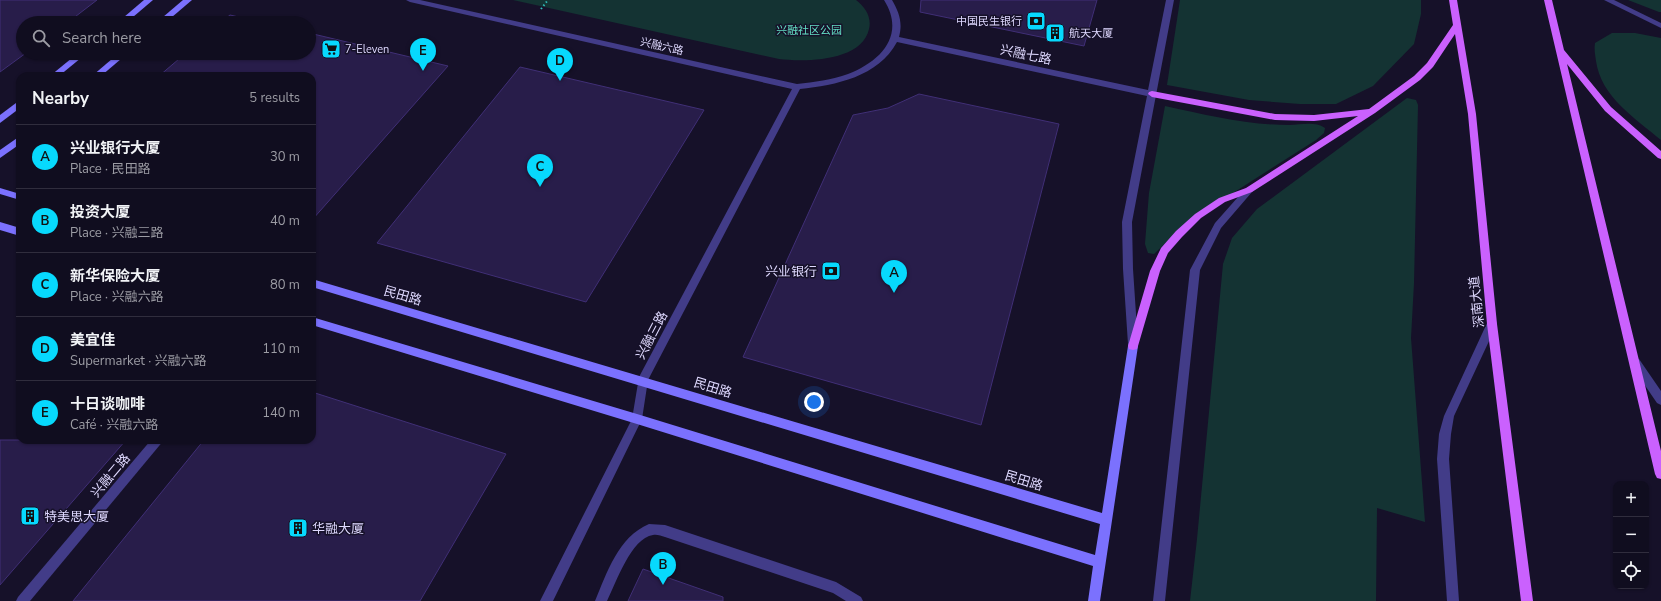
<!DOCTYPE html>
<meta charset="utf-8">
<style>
body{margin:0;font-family:"Nunito Sans","Noto Sans SC",sans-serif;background:#191628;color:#f1f3f6}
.controls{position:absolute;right:12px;bottom:12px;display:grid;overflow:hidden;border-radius:8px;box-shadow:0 1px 3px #0004}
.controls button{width:36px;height:36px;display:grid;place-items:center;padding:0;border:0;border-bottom:1px solid #302d3d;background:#100d1f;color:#f1f3f6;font:20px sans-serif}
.you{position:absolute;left:814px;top:402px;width:14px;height:14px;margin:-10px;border:3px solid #fff;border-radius:50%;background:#1a73e8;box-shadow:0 0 0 6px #1a73e833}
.badge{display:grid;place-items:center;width:26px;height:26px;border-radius:50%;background:#07d9fd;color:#111;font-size:13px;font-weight:700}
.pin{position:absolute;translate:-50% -33px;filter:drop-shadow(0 1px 2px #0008)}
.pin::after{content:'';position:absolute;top:21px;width:14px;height:12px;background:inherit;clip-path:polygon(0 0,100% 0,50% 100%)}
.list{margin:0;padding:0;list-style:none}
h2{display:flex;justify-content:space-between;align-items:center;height:52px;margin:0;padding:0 16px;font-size:17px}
h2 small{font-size:13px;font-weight:400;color:#9c9ca4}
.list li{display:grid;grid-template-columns:26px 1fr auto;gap:12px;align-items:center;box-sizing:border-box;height:64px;padding:0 16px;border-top:1px solid #302d3d}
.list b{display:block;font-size:15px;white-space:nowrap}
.list p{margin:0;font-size:13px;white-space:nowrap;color:#9c9ca4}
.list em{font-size:13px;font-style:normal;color:#9c9ca4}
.icon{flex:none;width:22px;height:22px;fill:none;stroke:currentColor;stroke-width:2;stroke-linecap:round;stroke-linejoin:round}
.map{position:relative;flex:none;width:1661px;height:601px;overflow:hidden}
.search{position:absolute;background:#100d1f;box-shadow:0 1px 3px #0004;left:16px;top:16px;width:300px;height:44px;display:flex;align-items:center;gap:10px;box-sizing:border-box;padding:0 14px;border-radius:22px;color:#9c9ca4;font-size:15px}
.panel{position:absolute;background:#100d1f;box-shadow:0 1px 3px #0004;left:16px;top:72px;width:300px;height:372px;border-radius:12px}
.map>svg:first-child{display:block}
.green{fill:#143333}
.building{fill:#281d4a;stroke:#402f76}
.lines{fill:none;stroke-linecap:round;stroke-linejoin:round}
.path{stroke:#31bbb9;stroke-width:2;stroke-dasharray:1.5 2.5;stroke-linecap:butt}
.lane{fill:#423c88;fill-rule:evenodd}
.street{fill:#423c88;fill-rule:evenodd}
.secondary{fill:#7b71fe;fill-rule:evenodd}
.primary{fill:#ca61fe;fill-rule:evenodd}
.labels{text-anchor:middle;stroke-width:3;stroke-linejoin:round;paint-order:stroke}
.far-poi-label{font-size:11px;fill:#dfd9ff;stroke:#161129;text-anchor:start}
.far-park-label{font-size:11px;fill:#64e0c6;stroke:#161129}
.far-street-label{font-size:11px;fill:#dfd9ff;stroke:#161129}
.street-label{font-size:13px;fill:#dfd9ff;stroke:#161129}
.poi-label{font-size:13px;fill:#dfd9ff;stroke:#161129;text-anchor:start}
</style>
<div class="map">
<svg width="1661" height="601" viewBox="0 0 1661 601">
<rect width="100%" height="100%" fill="#161129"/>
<g class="green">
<path d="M513 0H856C865 7 872 17 869 29 862 62 804 62 779 59Z"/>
<path d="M1180 0H1421V14L1414 44 1373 86 1336 104H1300L1249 100 1167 85Z"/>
<path d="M1628 0H1661V12H1659Z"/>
<path d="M1612 33H1635L1661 38V140C1635 118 1601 97 1596 61 1595 54 1594 49 1595 43Z"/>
<path d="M1407 98 1416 100 1418 105 1414 283 1411 338 1425 522 1377 508 1376 601H1190L1197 539 1223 264 1232 238 1257 209Z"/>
<path d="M1165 106C1206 115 1247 125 1289 125 1302 125 1314 121 1325 128L1324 133 1316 140 1233 193 1198 212 1154 254 1148 253 1145 244 1149 193Z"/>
</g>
<g class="building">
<path d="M0 0H97L67 23H23V53H26L0 72Z"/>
<path d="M921 0H1097L1084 46 920 12Z"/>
<path d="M230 15 265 23H220Z"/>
<path d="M309 33 448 66 312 220V76H159L186 53H309Z"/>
<path d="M520 67 704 110 586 302 377 243Z"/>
<path d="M919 94 1059 124 981 425 743 357 853 115 888 108Z"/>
<path d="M312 392 506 454 420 601H73L204 440H312Z"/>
<path d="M0 440H126L0 585Z"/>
<path d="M643 569 723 597V601H628Z"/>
</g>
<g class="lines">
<path class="path" d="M541 9 548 0"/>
<g class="lane">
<path d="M1604 0H1614L1661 23V28Z"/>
<path d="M1249 187 1252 188 1254 190 1252 192 1221 228 1200 270 1165 601H1153L1190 270 1215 223 1246 188Z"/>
<path d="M1492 320 1496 321 1497 324 1454 416 1451 434 1449 459 1459 601H1447L1437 459 1439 434 1444 416 1488 321Z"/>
<path d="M1635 358 1639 359 1661 391V405L1657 403 1631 365 1630 362 1631 359Z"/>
<path d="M649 524 665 525 836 582 861 597 863 601H846L833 593 665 537C661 536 657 534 653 535 631 538 616 583 607 601H595C607 573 618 537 649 524Z"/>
</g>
<g class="street">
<path d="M406 0H420L797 84C814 82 832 80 848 74 881 61 906 35 884 0H892C899 12 903 23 899 37L1148 90 1166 0H1174L1132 222 1133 269 1138 344 1137 347 1133 348 1129 347 1128 344 1123 269 1122 222 1147 96 897 42C878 77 836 85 800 89L648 380 642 419 553 601H540L632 419 639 377 792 89 410 2Z"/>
<path d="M151 440H164L30 601H16L18 597Z"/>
</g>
<g class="secondary">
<path d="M144 0H153L126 23H117Z"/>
<path d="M183 0H192L165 23H156Z"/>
<path d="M78 53H87L59 76H50Z"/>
<path d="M119 53H128L101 76H92Z"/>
<path d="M20 100V108L0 123V115Z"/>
<path d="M20 136V144L0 158V150Z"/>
<path d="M0 188 20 194V200L0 194Z"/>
<path d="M0 222 20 228V236L0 230Z"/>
<path d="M312 279 1102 513 1128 346 1129 343 1133 342 1137 343 1138 346 1100 601H1088L1093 566 637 424 312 325V317L637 414 1095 555 1100 524 312 287Z"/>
</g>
<g class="primary">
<path d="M1449 0H1457L1476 114 1497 324 1533 601H1521L1487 324 1468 114 1455 34 1433 67 1420 80 1375 113 1252 192 1225 202 1201 218 1182 237 1168 253 1160 271 1138 346 1137 349 1133 350 1129 349 1128 346 1150 271 1161 248 1176 231 1195 214 1219 198 1246 188 1358 116 1314 121 1275 120 1152 97 1148 94 1149 92 1152 91 1275 114 1314 115 1369 109 1414 76 1427 63 1453 25Z"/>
<path d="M1544 0H1552L1564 50 1611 107 1661 151V159L1658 158 1605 111 1567 64 1661 451V479L1657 478 1655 474Z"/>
</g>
</g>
<defs>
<symbol id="bank-square" viewBox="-11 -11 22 22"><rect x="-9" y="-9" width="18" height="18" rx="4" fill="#07d9fd" stroke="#161129"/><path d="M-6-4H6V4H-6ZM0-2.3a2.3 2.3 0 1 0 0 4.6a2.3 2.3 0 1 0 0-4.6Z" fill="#111"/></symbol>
<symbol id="building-square" viewBox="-11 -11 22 22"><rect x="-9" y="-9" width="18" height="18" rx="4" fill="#07d9fd" stroke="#161129"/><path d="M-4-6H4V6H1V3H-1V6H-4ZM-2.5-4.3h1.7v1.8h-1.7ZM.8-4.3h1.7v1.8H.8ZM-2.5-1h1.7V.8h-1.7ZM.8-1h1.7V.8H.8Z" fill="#111"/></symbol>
<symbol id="supermarket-square" viewBox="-11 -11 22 22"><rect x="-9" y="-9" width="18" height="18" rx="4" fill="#07d9fd" stroke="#161129"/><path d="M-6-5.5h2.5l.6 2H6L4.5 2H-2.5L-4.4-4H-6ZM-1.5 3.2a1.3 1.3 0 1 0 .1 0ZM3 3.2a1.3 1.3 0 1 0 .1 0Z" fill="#111"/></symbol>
</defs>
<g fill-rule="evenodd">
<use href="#bank-square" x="1025" y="10" width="22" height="22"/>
<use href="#building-square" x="1044" y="22" width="22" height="22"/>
<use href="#supermarket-square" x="320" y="38" width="22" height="22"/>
<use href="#bank-square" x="820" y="260" width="22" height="22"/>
<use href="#building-square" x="19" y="505" width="22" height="22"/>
<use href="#building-square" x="287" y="517" width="22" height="22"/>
</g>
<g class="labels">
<g class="far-poi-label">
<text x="1022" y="25" text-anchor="end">中国民生银行</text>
<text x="1069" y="37">航天大厦</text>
<text x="345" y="53">7-Eleven</text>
</g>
<g class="far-park-label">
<text x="809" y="34">兴融社区公园</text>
</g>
<g class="far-street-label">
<text transform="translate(662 46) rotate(13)" y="4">兴融六路</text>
</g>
<g class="street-label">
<text transform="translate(1026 54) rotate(12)" y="5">兴融七路</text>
<text transform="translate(403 295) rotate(16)" y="5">民田路</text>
<text transform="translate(1476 302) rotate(-96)" y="5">深南大道</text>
<text transform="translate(651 335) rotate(-62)" y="5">兴融三路</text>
<text transform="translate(713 387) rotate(17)" y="5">民田路</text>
<text transform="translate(110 475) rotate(-50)" y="5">兴融二路</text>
<text transform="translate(1024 480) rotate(17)" y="5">民田路</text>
</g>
<g class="poi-label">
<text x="817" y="276" text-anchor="end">兴业银行</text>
<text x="44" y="521">特美思大厦</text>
<text x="312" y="533">华融大厦</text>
</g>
</g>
</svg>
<div class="controls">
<button>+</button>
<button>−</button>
<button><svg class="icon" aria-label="locate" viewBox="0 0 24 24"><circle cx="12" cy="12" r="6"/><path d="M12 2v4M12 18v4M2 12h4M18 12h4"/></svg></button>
</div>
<div class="you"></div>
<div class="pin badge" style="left:894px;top:293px">A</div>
<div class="pin badge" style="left:663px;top:585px">B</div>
<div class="pin badge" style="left:540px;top:187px">C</div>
<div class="pin badge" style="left:560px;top:81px">D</div>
<div class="pin badge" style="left:423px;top:71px">E</div>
<div class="search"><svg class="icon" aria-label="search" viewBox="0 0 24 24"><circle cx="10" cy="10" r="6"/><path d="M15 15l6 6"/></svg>Search here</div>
<section class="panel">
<h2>Nearby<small>5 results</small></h2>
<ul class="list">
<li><span class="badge">A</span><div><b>兴业银行大厦</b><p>Place · 民田路</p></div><em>30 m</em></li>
<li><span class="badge">B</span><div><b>投资大厦</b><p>Place · 兴融三路</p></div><em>40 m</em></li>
<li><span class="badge">C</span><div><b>新华保险大厦</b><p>Place · 兴融六路</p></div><em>80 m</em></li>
<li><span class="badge">D</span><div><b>美宜佳</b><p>Supermarket · 兴融六路</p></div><em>110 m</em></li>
<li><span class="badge">E</span><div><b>十日谈咖啡</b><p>Café · 兴融六路</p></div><em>140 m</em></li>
</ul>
</section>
</div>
